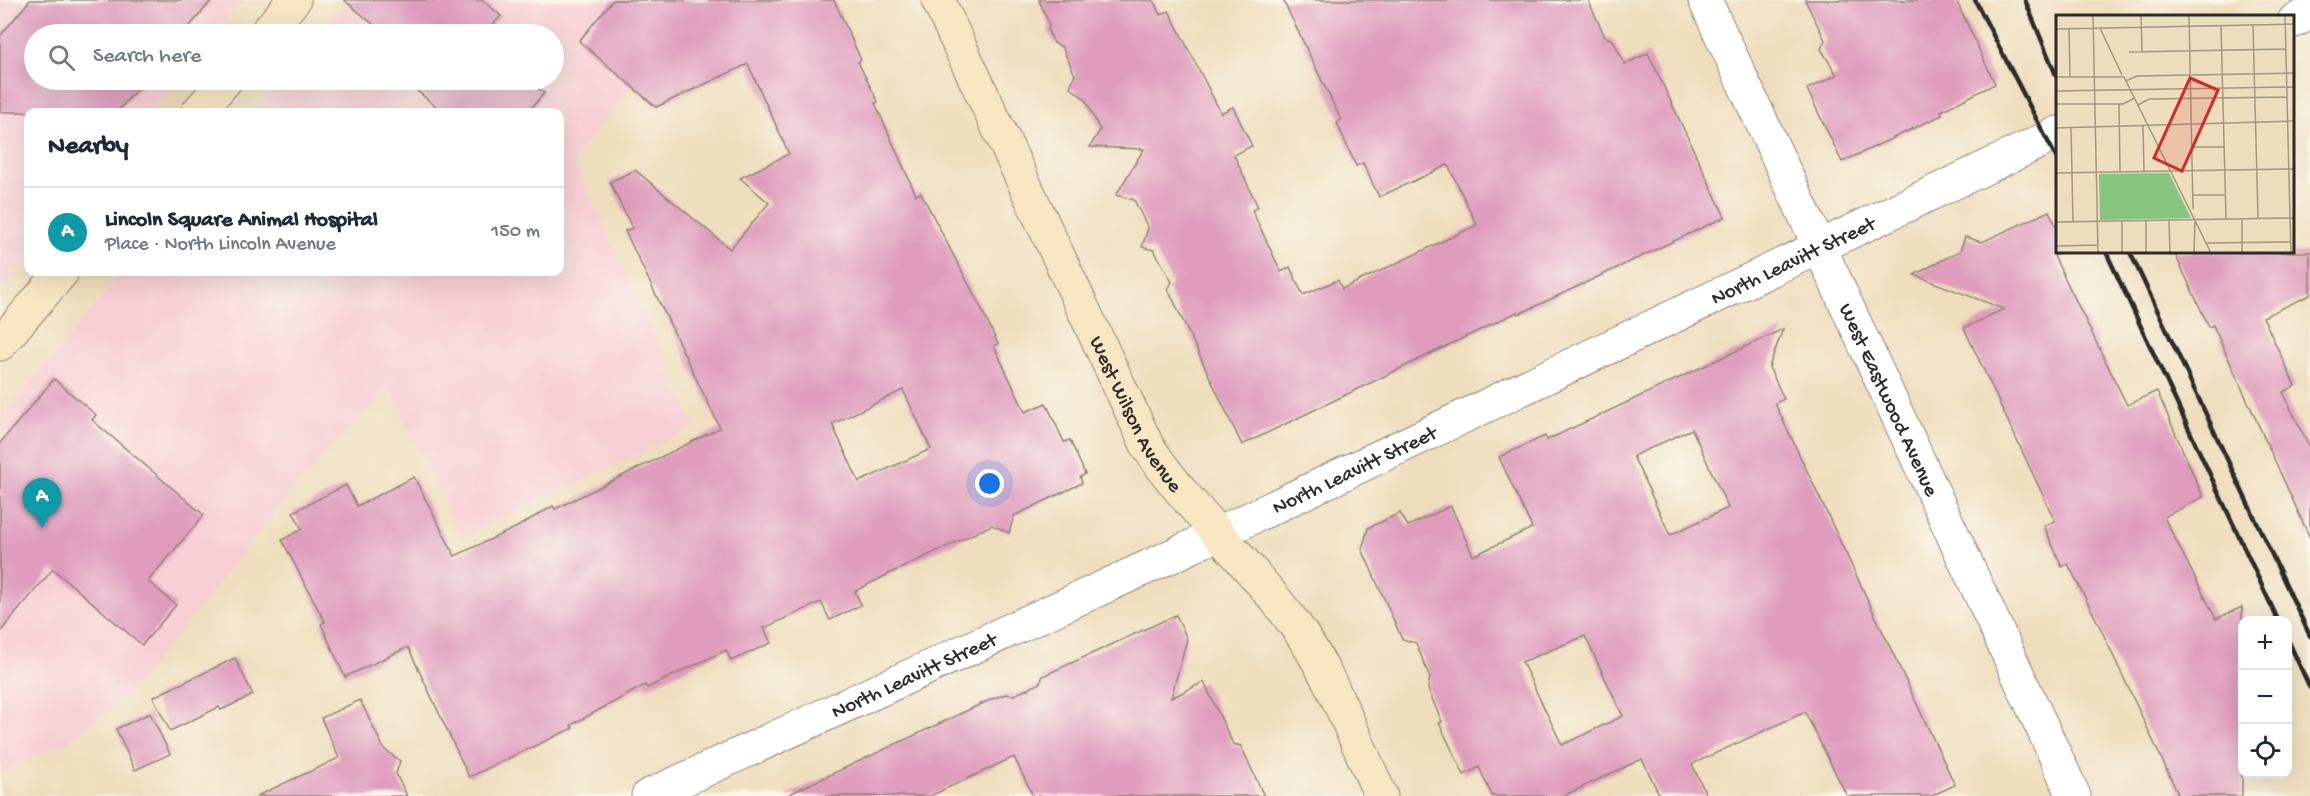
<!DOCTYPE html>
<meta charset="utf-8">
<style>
body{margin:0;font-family:"Gochi Hand",sans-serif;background:#f2f2f3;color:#1f2937}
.controls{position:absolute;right:18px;bottom:18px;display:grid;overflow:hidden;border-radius:12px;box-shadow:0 6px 24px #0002}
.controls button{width:54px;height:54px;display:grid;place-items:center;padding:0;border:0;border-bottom:2px solid #e0e1e3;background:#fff;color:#1f2937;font:30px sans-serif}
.you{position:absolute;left:990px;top:484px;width:21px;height:21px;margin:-15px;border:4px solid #fff;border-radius:50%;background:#1a73e8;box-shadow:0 0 0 9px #1a73e833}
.badge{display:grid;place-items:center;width:39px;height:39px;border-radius:50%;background:#1f6fb2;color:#fff;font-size:20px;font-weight:700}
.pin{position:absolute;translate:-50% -50px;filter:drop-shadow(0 2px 3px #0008)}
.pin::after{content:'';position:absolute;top:32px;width:21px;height:18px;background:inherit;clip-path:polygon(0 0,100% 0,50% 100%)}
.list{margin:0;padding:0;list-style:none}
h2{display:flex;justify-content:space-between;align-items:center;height:78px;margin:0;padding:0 24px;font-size:26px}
h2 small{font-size:20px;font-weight:400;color:#747a83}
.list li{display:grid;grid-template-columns:39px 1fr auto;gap:18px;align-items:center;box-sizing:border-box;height:90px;padding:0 24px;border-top:2px solid #e0e1e3}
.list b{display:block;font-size:22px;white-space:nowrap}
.list p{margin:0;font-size:20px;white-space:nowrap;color:#747a83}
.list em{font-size:20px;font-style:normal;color:#747a83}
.icon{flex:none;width:33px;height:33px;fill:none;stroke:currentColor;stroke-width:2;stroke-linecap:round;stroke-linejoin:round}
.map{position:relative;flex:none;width:2310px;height:796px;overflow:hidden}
.search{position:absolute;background:#fff;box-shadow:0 6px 24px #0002;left:24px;top:24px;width:540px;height:66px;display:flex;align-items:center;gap:15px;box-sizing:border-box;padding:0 21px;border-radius:33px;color:#747a83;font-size:22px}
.panel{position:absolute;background:#fff;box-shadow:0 6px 24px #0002;left:24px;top:108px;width:540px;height:168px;border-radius:12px}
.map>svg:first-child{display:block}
.built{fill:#f7cfd5}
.building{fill:#df9cbd;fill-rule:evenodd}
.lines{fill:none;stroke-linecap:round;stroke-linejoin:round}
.street-casing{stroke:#8d8474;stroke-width:35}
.secondary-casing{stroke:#8d8474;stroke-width:35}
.street{stroke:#fff;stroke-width:33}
.secondary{stroke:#f9e7c3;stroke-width:33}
.rail{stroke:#2b2b2b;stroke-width:4.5}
.labels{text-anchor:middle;stroke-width:5;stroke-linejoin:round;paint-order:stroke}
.street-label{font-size:21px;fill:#2b2b2b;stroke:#fbf7ec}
.inset-road{fill:none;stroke:#a19683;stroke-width:1.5}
.view{fill:#d62828;fill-opacity:0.15;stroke:#d62828;stroke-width:3}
.inset-edge{fill:none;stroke:#2b2b2b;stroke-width:3}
</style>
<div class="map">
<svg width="2310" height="796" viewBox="0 0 2310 796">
<rect width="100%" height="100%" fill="#fbf7ec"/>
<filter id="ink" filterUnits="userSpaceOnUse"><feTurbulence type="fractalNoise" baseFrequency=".0167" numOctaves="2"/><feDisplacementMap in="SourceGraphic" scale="12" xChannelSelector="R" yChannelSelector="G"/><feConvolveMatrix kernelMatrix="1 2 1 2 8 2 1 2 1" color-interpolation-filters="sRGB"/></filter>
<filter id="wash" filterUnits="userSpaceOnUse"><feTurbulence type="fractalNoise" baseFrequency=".008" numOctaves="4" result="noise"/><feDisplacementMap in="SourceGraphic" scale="24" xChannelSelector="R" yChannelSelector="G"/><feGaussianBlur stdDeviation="1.35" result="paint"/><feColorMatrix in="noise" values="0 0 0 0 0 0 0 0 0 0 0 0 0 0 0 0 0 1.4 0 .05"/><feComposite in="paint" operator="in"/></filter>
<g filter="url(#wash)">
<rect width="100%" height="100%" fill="#efdebd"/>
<g class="built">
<path d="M0 0H242L213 34H34V80H176L148 112H28V257L0 292Z"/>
<path d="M347 0H699L573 159 695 427 461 537 389 387 286 500 128 694 70 741 3 772 0 766V420L123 272H560V112H254L282 80H554V34H319Z"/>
</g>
<g id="blocks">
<g class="building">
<path d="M30 0H212L183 34H34V80H145L117 112H0V36Z"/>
<path d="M344 0H482L501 16 484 34H385Z"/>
<path d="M613 0H834L861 60 858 62 878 102 875 103 916 195 921 193 980 306 998 344 994 346 1025 412 1046 403 1064 442 1070 440 1085 474 1080 477 1082 483 1014 516 1009 533 992 525 895 571 855 591 861 605 830 620 821 602 764 628 771 643 731 661 726 650 647 688 645 685 571 725 573 728 469 777 408 647 345 677 321 624 325 622 282 540 302 529 293 512 346 485 357 506 414 477 455 556 517 527 553 506 555 509 720 428 625 231 632 228 610 182 635 170 730 249 769 203 740 178 789 154 748 64 656 107 579 41ZM903 390 931 449 859 482 832 424Z"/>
<path d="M1039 0H1153L1160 15 1169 11 1221 113 1233 107 1252 146 1234 155 1258 207 1252 210 1281 272 1290 267 1303 295 1338 280 1342 289 1477 225 1448 165 1379 197 1363 163 1356 166 1337 123 1341 120 1283 0H1588L1605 37 1613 40 1625 64 1648 53 1725 217 1519 314 1517 312 1242 445 1168 289 1172 282 1154 250 1142 247 1148 228 1134 200 1116 195 1144 149 1090 147 1100 130 1085 99 1070 87 1075 75 1062 47 1054 43 1048 31 1049 24Z"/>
<path d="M1805 0H1956L1995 84 1941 111 1942 115 1842 162 1807 89 1837 75 1821 49 1825 40Z"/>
<path d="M404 80H527L544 93 528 112H443Z"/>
<path d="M2049 211 2058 230V252H2062L2054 256 2127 405 2157 391 2203 497 2164 517 2216 619 2242 607V796H2179L2098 623 2068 564 2062 567 2044 526 2055 521 1964 328 2004 309 1914 275 1960 251 1965 237 1982 242Z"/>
<path d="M2174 252H2310V295L2263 317 2295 386 2283 392 2310 449V538L2213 325 2209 327Z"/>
<path d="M1783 329 1769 367 1784 399 1775 403 1955 785 1931 796H1847L1805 712 1692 764 1707 796H1660L1642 759 1563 796H1492L1479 767 1464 775 1439 723 1442 722 1428 689 1430 678 1416 643 1402 639 1362 549 1368 528 1400 513 1408 526 1451 506 1473 556 1532 528 1499 457 1545 436 1547 440ZM1692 429 1728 508 1670 535 1633 456ZM1585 636 1623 716 1562 745 1522 662Z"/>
<path d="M54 379 96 415 92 420 204 515 148 581 176 605 142 645 53 569 0 632V443Z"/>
<path d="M1176 615 1187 639 1171 698 1204 682 1233 744 1241 746 1264 796H1033L1014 757 930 796H785L992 699 1006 694 1014 695 1039 684 1043 676Z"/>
<path d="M235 658 253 695 221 710 219 707 170 731 153 697Z"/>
<path d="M360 700 384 749 400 761 396 774 407 796H257L339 758 321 718Z"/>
<path d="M150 713 170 754 135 770 116 729Z"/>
</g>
</g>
</g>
<g filter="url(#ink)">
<use href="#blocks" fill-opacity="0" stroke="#8d8474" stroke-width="1.5"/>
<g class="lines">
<defs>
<g id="street">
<path id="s1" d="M1705 0 2074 796"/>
<path d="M2294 21 2310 13"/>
<path id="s2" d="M648 796 1165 559 2058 133"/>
</g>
<g id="secondary">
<path id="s3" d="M938 0 1148 447C1190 510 1248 561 1293 622 1331 673 1354 738 1381 796"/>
<path d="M265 34 294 0"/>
<path d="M198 112 226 80"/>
<path d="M0 344 62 272"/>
</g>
</defs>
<use href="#street" class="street-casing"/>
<use href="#secondary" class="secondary-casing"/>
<use href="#street" class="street"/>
<use href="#secondary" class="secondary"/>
<g class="rail">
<path d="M1975 0 2058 161"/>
<path d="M2025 0 2058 80"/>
<path d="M2106 252 2278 620"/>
<path d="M2130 252 2310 636"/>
<path d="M2288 640 2310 688"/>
</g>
</g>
</g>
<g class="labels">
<g class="street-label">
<text dy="7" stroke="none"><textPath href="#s2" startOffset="1264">North Leavitt Street</textPath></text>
<text dy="7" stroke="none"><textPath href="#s1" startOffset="440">West Eastwood Avenue</textPath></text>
<text dy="7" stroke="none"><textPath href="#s3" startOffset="459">West Wilson Avenue</textPath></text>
<text dy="7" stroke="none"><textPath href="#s2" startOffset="778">North Leavitt Street</textPath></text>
<text dy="7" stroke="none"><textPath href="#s2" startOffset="292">North Leavitt Street</textPath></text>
</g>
</g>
<g transform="translate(2056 15)">
<rect width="238" height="238" fill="#efdebd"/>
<path d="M113 158 135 203 44 205 43 159Z" fill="#85c57d"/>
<path class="inset-road" d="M37 0 42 238M85 0 86 37M133 0 137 194M229 0 234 203M197 10 202 203M165 11 170 204M13 13 14 62M44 13 66 60M0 14 239 9M73 37 230 34M0 62H38M38 62H68L155 238M70 66 81 61 239 58M0 76 239 72M0 89H67L79 83M63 89 64 157M82 90 93 84 231 82M87 111 88 157M15 112 17 207M0 113 239 106M136 132H168M0 158 239 154M136 180H169M186 203V238M234 203 235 238M90 205V238M113 205 114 238M66 206V238M0 207 239 203M150 228 234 227M0 231 42 230M138 238 139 207"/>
<path class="view" d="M134 63 162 75 126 156 98 143Z"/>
<rect width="238" height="238" class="inset-edge"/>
</g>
</svg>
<div class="controls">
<button>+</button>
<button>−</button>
<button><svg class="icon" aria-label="locate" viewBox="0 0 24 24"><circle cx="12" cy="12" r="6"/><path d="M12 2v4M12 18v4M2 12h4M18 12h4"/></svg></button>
</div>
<div class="you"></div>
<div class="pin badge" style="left:42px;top:528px;background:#0f9aa8">A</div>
<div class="search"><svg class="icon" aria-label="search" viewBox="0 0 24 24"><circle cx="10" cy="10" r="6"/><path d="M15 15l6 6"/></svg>Search here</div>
<section class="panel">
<h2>Nearby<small></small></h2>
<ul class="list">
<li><span class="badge" style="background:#0f9aa8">A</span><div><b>Lincoln Square Animal Hospital</b><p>Place · North Lincoln Avenue</p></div><em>150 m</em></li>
</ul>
</section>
</div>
